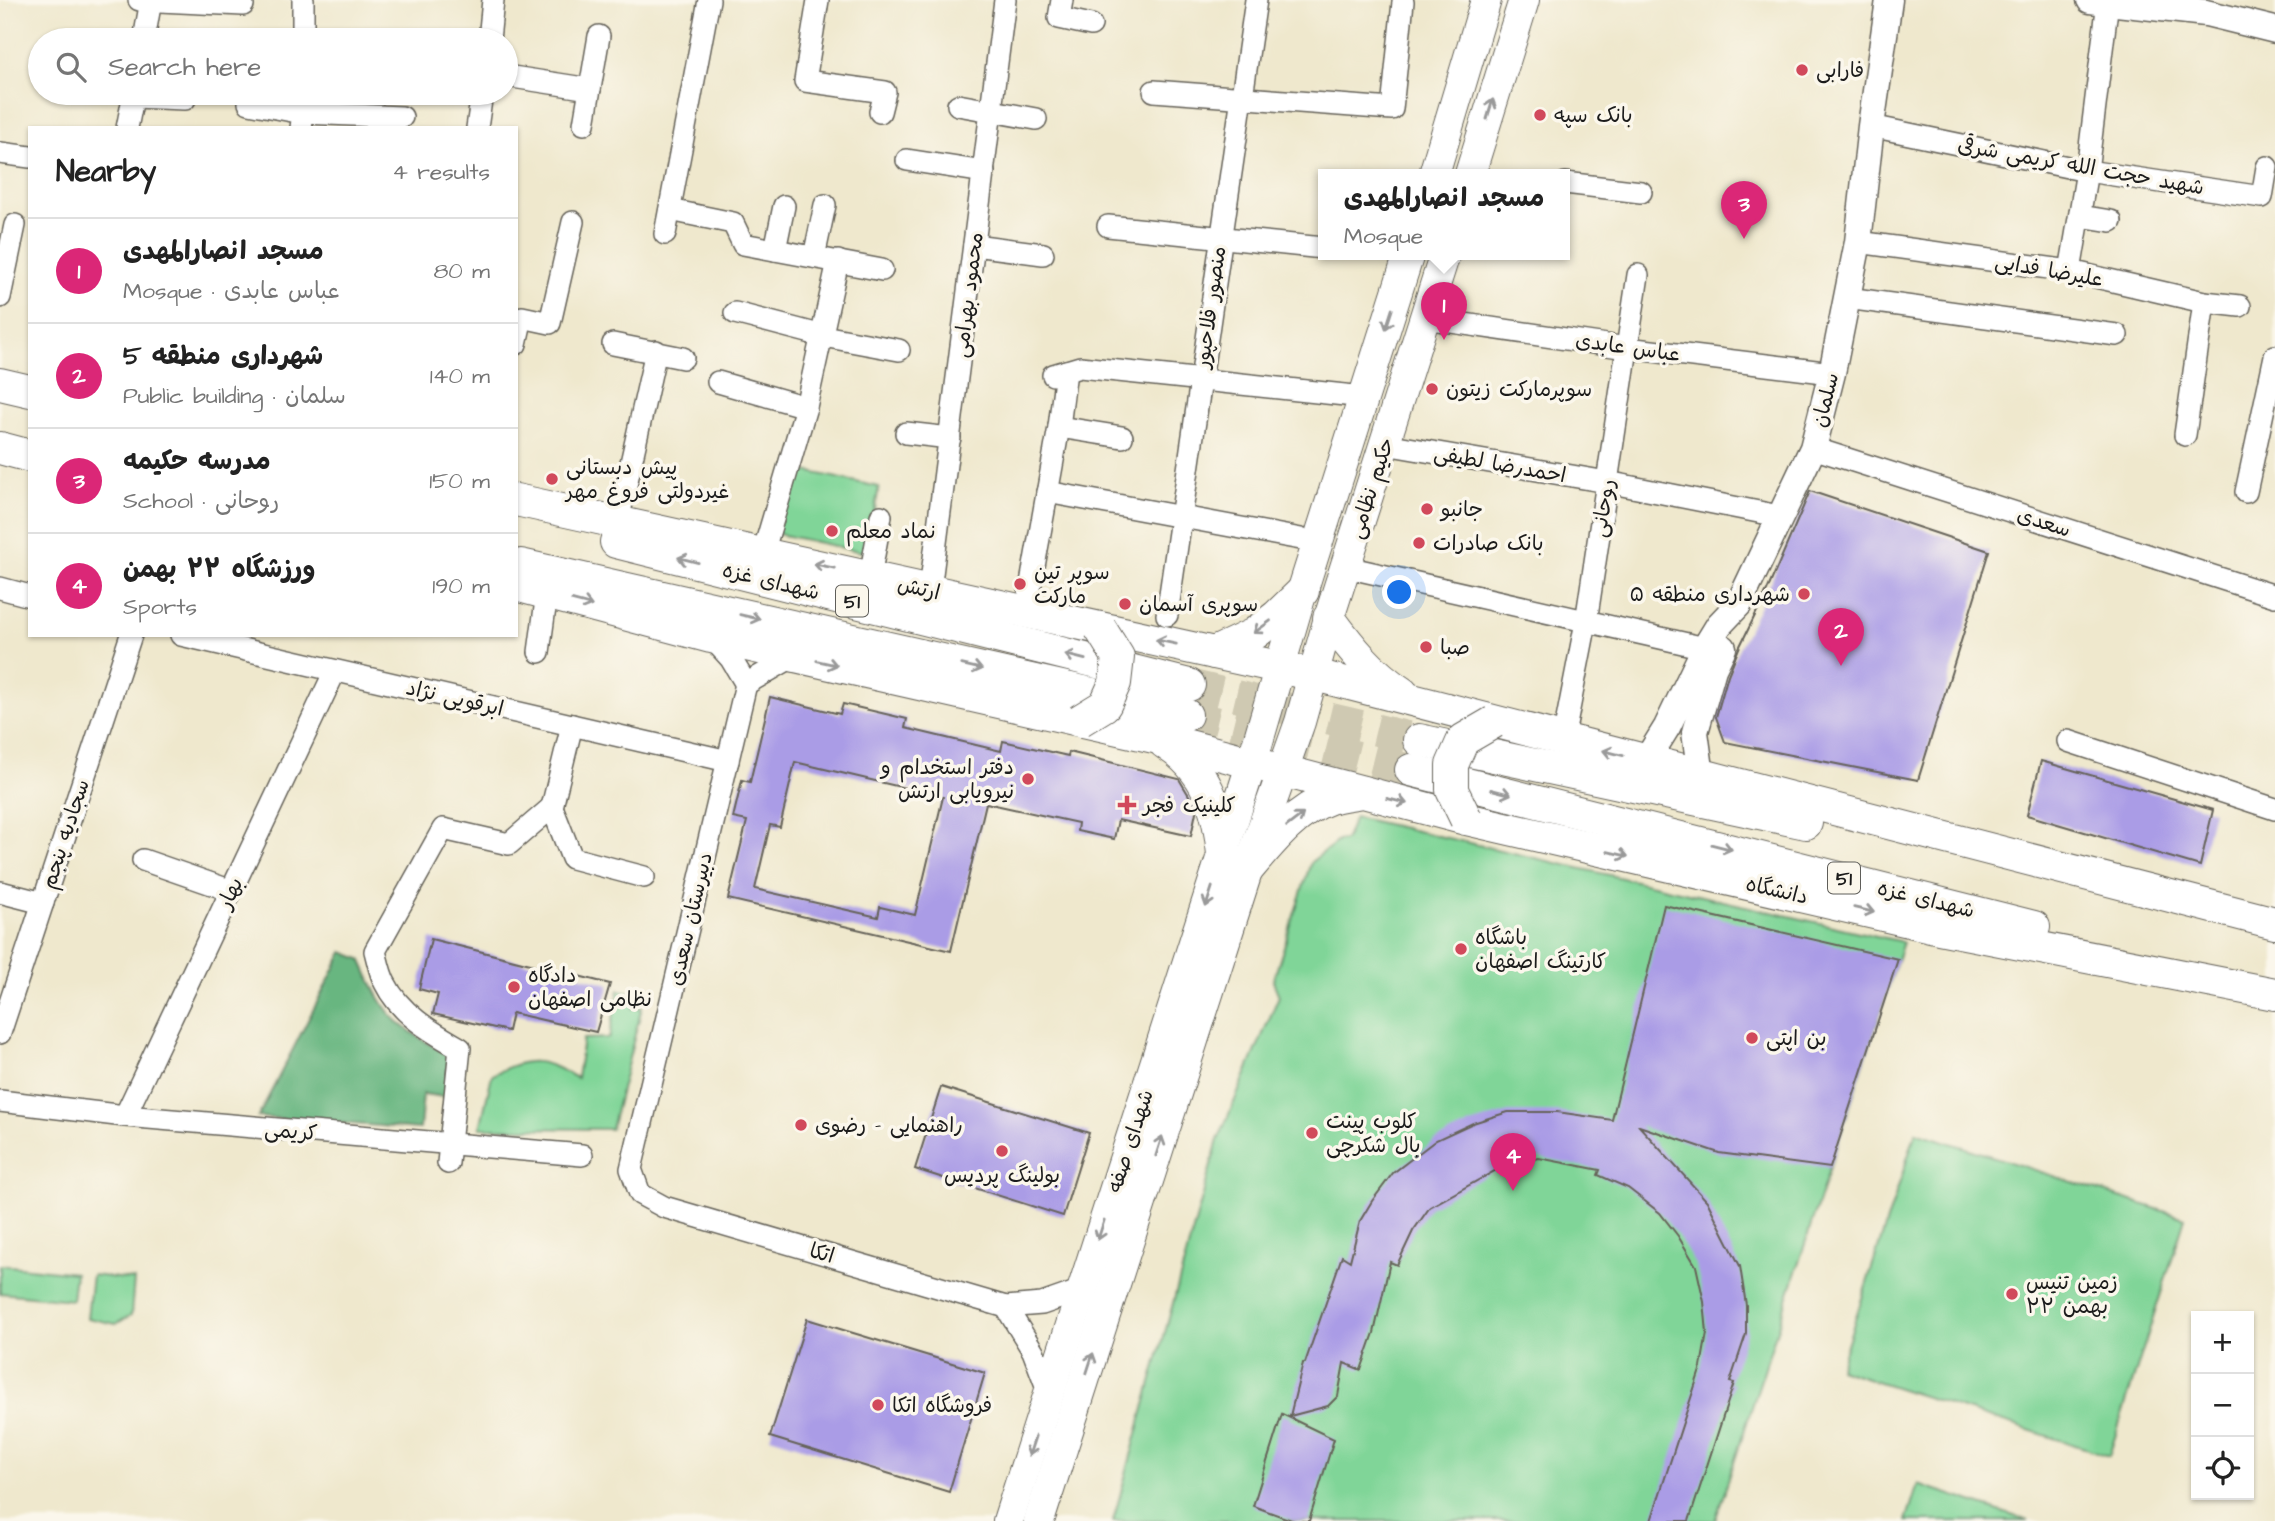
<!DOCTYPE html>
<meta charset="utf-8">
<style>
body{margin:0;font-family:"Architects Daughter","Playpen Sans Arabic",sans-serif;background:#f6f6f6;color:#222}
.controls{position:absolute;right:21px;bottom:21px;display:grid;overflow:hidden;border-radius:0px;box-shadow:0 2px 5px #0004}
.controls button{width:63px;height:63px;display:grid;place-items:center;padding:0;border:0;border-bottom:2px solid #e0e0e0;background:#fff;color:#222;font:35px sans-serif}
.you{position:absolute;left:1400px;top:593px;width:24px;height:24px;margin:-18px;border:5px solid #fff;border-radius:50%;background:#1a73e8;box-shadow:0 0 0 10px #1a73e833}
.badge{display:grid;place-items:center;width:46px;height:46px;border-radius:50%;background:#db2777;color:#fff;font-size:23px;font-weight:700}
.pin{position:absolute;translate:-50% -58px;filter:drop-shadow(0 2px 4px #0008)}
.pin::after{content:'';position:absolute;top:37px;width:24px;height:21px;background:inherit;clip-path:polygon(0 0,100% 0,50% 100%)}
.popup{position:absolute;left:1318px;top:169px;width:252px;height:91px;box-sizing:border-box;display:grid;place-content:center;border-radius:0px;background:#fff;filter:drop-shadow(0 2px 5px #0005);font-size:23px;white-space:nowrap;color:#767676}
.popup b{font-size:26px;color:#222}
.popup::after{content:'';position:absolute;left:50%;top:100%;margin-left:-14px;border:14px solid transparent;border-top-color:#fff}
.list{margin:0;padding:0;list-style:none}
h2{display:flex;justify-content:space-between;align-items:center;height:91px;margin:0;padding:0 28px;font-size:30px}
h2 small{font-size:23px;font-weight:400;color:#767676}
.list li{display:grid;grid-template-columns:46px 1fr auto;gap:21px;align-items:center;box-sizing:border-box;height:105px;padding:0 28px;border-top:2px solid #e0e0e0}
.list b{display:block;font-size:26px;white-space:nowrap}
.list p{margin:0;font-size:23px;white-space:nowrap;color:#767676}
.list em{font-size:23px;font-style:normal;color:#767676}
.icon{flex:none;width:38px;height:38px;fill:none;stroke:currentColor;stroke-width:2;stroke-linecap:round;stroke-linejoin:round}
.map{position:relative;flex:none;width:2275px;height:1521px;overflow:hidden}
.search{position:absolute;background:#fff;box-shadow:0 2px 5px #0004;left:28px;top:28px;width:490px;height:77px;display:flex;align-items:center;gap:18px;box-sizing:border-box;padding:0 24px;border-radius:38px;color:#767676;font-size:26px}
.panel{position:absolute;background:#fff;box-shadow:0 2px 5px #0004;left:28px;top:126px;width:490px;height:511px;border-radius:0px}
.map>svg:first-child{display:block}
.green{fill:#80d598;stroke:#4e785a;stroke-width:2}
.forest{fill:#68b680;stroke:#42694e;stroke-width:2}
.building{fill:#aa9ce6;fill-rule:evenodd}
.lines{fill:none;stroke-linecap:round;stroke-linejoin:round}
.primary-tunnel{stroke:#cfc9b2;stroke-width:32;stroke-dasharray:32 16;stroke-linecap:butt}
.minor-casing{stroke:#66635a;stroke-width:24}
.tertiary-casing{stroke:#66635a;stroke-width:29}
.secondary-casing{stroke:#66635a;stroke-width:32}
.primary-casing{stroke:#66635a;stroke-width:34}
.minor{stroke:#fff;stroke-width:21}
.tertiary{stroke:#fff;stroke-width:26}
.secondary{stroke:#fff;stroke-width:30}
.primary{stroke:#fff;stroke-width:32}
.primary-bridge-casing{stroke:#66635a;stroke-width:34;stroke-linecap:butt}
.primary-bridge{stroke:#fff;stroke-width:32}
.oneway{stroke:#999}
.poi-dot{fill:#d1495b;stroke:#fbf7ec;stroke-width:2.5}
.labels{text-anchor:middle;stroke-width:7;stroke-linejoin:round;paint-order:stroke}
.shield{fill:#fbf7ec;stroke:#5f5e5a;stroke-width:2}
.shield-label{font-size:19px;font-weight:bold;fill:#1c1c1c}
.poi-label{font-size:21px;fill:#1c1c1c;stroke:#fbf7ec;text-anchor:start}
.street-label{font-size:21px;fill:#1c1c1c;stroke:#fbf7ec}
</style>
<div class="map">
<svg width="2275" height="1521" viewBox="0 0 2275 1521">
<rect width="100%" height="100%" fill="#fbf7ec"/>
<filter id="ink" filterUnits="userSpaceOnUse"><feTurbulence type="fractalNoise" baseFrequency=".0143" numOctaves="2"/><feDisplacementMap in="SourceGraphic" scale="14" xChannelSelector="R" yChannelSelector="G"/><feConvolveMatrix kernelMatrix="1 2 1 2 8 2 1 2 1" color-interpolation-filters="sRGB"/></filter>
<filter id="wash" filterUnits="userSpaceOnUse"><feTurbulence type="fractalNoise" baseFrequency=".00686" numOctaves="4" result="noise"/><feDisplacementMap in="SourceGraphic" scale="28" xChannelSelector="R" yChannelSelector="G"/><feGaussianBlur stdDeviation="1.57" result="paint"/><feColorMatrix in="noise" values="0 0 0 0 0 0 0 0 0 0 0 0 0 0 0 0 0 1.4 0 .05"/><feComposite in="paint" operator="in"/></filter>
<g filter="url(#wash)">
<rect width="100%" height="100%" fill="#efe8cd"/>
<g class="green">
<path d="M792 468 879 487 867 553 774 533Z"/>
<path d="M1355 817 1903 942 1715 1521H1113L1218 1140 1279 996 1273 981 1311 862 1338 841 1345 840Z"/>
<path d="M619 990 635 993 633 1008 642 1007 611 1129 480 1128 492 1075C530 1055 542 1059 577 1078L583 1039 609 1038Z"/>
<path d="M1916 1132 2185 1218 2109 1456 1839 1369Z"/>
<path d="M0 1265 75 1273 72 1300 0 1293Z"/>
<path d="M92 1275 134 1280 131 1315 116 1324 87 1318Z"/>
<path d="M1918 1484 2029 1521H1906Z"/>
</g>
<path class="forest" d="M343 952 361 959C370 978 379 1003 394 1018 409 1033 430 1044 449 1056L445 1097 423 1094 420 1129 258 1117Z"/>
<g id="blocks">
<g class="building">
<path d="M1810 491 1989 551 1918 780 1725 742 1716 717 1728 675 1739 648 1767 591Z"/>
<path d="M770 697 840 714 843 704 907 719 905 728 1001 751 1003 741 1068 756 1069 752 1179 779 1191 799 1196 812 1191 836 1118 820 1114 839 1077 831 1078 823 986 803 951 951 728 899 747 821 733 818 742 780 750 782ZM795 762 943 797 915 915 880 907 878 917 755 889 770 825 780 827Z"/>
<path d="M2041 761 2213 810 2200 866 2027 815Z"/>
<path d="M1664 905 1898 959 1830 1168 1719 1153 1639 1126 1707 1201 1740 1266 1746 1305V1334L1730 1382 1734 1383 1689 1521H1651L1701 1367 1707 1333 1704 1302 1696 1266 1678 1236 1660 1213 1628 1188 1598 1175 1600 1170 1539 1158 1502 1167 1430 1207 1413 1231 1397 1265 1390 1262 1374 1333 1361 1370 1344 1363 1338 1396 1328 1406 1290 1416 1303 1363H1305L1342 1256 1350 1261 1360 1221 1372 1201 1393 1173 1436 1140 1473 1123 1508 1112H1557L1612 1120Z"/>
<path d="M431 939 610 984 596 1032 512 1013 508 1031 433 1014 438 994 419 989Z"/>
<path d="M941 1087 1089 1133 1063 1216 915 1169Z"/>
<path d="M807 1319 985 1373 949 1492 770 1437Z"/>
<path d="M1282 1414 1334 1439 1309 1521H1294L1253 1506Z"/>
</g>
</g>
</g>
<g filter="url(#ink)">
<use href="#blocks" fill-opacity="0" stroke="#66635a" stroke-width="2"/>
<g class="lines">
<g class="primary-tunnel">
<path d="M1189 685 1419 740"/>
<path d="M1186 715 1411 770"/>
</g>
<defs>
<g id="minor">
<path d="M139 0 243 5"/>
<path d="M303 0V40"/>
<path d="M818 0 805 81 885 92 880 112"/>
<path d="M1062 0 1059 18 1091 25"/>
<path d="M144 40 151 0"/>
<path d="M489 40 493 0"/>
<path d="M506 76 590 89"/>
<path d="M1154 91 1392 109 1403 2"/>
<path d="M133 97 185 99"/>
<path d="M249 103 303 113 402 117"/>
<path d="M958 105 1036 119"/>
<path d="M584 124 599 36"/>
<path d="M1871 126 2087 171 2262 197 2267 167"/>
<path d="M127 128 134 93"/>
<path d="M301 128 303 113V93"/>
<path d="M477 128 482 93"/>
<path d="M0 153 30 157"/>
<path d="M907 160 984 172"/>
<path d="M1565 183 1641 192"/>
<path d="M670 210 733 223 743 244 882 270"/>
<path d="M2080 216 2111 221"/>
<path d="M1108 226 1323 248"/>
<path d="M665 234 709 0"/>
<path d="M1858 242 2070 271 2204 302 2240 306"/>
<path d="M974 245 1043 254"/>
<path d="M775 250 784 206"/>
<path d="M814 257 825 205"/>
<path d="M2070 271 2087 171 2108 1"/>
<path d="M0 297 15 225"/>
<path d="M1847 298 2117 335"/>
<path d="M735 313 823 336 899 350"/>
<path d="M1424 318 1627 348 1832 373"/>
<path d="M516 344 522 317 550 323 573 222"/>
<path d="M613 344 683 358"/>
<path d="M1053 375 1080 367 1364 397"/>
<path d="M718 382 806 407"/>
<path d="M1059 427 1122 437"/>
<path d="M906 433 950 438"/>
<path d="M2185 435 2204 302"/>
<path d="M1385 444 1607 482 1779 516"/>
<path d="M1813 448 2275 596"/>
<path d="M1047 492 1301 539"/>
<path d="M2246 492 2275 356"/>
<path d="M618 521 656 351"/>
<path d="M763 553 806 407 838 261"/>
<path d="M1346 567 1705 648"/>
<path d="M870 577 881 516"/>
<path d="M0 588 30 596"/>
<path d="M930 590 1005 0"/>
<path d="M1026 611 1059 427 1066 371"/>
<path d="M1167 615 1256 0"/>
<path d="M181 635 728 761"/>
<path d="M711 637 731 659 746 684"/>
<path d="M539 652 547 593"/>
<path d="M746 684 631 1169 640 1194 664 1207 1006 1307 1042 1304 1082 1290"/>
<path d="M746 684 794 656"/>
<path d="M1563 740 1586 622 1638 275"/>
<path d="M2068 741 2275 809"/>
<path d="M552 807 572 725"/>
<path d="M143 860 232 891"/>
<path d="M0 892 43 903"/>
<path d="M0 1033 131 635"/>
<path d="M0 1101 125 1116 582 1155"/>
<path d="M125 1116 335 671"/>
<path d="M448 1163 460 1048C432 1032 400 1014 385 983 380 974 378 962 375 951L443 829 509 844 552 807 572 858 644 877"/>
<path d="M1006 1307 1033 1351 1049 1393"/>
</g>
<g id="tertiary">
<path d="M2090 0 2206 13 2275 30"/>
<path d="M1646 761 1667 727 1705 648 1719 625 1739 604 1813 448 1832 373 1858 242 1871 126 1889 0"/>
<path d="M1701 776 1695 732 1713 669 1723 648"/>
</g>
<g id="secondary">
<path d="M1434 174 1486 0"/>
<path d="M1470 174 1524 0"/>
<path d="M1008 1521 1252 762 1297 608 1409 254"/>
<path d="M1039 1521 1248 869 1300 722 1329 618 1445 254"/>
</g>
<g id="primary">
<path d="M0 384 30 391"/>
<path d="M0 448 30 456"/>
<path d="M516 500 1315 675 2275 923"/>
<path d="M616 542 1189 685"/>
<path d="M521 565 1186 715"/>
<path d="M516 585 711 637 1158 738 1466 819 1939 928 2275 994"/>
<path d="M1329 618C1351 648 1371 673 1402 693"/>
<path d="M1214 653 1254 634 1277 616 1303 591"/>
<path d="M1419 740 1806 823"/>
<path d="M1165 743C1207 770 1218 806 1223 854"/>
<path d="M1411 770 2034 927"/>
<path d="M1248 869C1270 843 1296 810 1330 798 1340 795 1351 794 1362 792"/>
</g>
</defs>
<use href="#minor" class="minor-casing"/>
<use href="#tertiary" class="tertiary-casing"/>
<use href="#secondary" class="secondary-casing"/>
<use href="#primary" class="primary-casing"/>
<use href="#minor" class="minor"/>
<use href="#tertiary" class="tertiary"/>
<use href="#secondary" class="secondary"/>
<use href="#primary" class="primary"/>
<defs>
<g id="primary-bridge">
<path d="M1079 721 1105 705 1115 683 1118 657 1100 628"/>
<path d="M1466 819 1452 790V765L1463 740 1494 722"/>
</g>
</defs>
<use href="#primary-bridge" class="primary-bridge-casing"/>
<use href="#primary-bridge" class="primary-bridge"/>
</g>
<defs><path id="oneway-shaft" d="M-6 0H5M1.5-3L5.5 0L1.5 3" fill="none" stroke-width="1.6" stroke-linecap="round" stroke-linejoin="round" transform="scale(1.75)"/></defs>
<g class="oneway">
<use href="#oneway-shaft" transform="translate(1490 109) rotate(-73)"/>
<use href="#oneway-shaft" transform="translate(1389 319) rotate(108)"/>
<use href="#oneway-shaft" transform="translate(688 560) rotate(-166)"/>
<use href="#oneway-shaft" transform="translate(824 566) rotate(-168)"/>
<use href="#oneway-shaft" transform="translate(582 603) rotate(15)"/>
<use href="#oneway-shaft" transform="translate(750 617) rotate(13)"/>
<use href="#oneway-shaft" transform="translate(1262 627) rotate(144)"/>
<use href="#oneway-shaft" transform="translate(1166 642) rotate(-168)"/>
<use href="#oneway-shaft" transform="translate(1075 657) rotate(-166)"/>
<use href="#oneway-shaft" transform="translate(827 663) rotate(13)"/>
<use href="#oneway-shaft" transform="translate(972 667) rotate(13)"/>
<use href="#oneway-shaft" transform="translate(1613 753) rotate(-166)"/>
<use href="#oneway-shaft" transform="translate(1501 792) rotate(14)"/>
<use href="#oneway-shaft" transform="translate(1397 801) rotate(14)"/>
<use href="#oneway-shaft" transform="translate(1295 820) rotate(-37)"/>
<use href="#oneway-shaft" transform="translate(1722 847) rotate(14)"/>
<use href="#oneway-shaft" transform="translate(1618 854) rotate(13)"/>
<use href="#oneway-shaft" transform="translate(1209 897) rotate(108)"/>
<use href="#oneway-shaft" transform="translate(1864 910) rotate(13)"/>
<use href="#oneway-shaft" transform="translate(1159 1146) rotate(-72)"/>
<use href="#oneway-shaft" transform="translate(1101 1230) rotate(108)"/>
<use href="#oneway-shaft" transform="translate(1090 1363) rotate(-72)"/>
<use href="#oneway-shaft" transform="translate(1032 1446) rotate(108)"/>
</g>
</g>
<g class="poi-dot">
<circle cx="1802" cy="70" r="7"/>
<circle cx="1540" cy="115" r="7"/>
<circle cx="1432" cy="389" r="7"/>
<circle cx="552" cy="479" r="7"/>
<circle cx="1427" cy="509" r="7"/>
<circle cx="832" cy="531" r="7"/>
<circle cx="1419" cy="543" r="7"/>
<circle cx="1020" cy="584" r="7"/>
<circle cx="1804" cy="594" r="7"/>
<circle cx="1125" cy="604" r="7"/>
<circle cx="1426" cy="647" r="7"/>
<circle cx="1028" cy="779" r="7"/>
<path d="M1123.5 794.5h7v7h7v7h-7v7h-7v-7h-7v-7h7z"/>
<circle cx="1461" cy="949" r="7"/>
<circle cx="514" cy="987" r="7"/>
<circle cx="1752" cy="1038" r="7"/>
<circle cx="801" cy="1125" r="7"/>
<circle cx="1312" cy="1133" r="7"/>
<circle cx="1002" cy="1151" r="7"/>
<circle cx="2012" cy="1294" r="7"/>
<circle cx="878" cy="1405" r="7"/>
</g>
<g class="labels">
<g class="shield">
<rect x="836" y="585.5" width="32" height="31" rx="5"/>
<rect x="1828" y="862.5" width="32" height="31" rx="5"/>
</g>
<g class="shield-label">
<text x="852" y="608">51</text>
<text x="1844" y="885">51</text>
</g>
<g class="poi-label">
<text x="1816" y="77">فارابی</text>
<text x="1554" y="122">بانک سپه</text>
<text x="1446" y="396">سوپرمارکت زیتون</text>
<text x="566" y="474">پیش دبستانی<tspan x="566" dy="24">غیردولتی فروغ مهر</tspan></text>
<text x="1441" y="516">جانبو</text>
<text x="846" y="538">نماد معلم</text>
<text x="1433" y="550">بانک صادرات</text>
<text x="1034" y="579">سوپر تین<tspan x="1034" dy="24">مارکت</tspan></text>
<text x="1790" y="601" text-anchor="end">شهرداری منطقه ۵</text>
<text x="1139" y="611">سوپری آسمان</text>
<text x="1440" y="654">صبا</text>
<text x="1014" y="774" text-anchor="end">دفتر استخدام و<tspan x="1014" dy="24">نیرویابی ارتش</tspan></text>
<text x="1143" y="812">کلینیک فجر</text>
<text x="1475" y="944">باشگاه<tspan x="1475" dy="24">کارتینگ اصفهان</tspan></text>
<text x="528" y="982">دادگاه<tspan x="528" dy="24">نظامی اصفهان</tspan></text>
<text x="1766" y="1045">بن اپتی</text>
<text x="1326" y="1128">کلوب پینت<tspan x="1326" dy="24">بال شکرچی</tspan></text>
<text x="815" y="1132">راهنمایی - رضوی</text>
<text x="1002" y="1182" text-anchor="middle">بولینگ پردیس</text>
<text x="2026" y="1289">زمین تنیس<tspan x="2026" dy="24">۲۲ بهمن</tspan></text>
<text x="892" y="1412">فروشگاه اتکا</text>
</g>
<g class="street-label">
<text transform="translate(2081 166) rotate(10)" y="7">شهید حجت الله کریمی شرقی</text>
<text transform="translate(2049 270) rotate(10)" y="7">علیرضا فدایی</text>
<text transform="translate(968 295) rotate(-83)" y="7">محمود بهرامی</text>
<text transform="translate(1210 307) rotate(-82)" y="7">منصور فلاحپور</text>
<text transform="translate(1628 347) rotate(8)" y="7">عباس عابدی</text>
<text transform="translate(1825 400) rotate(-76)" y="7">سلمان</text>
<text transform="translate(1500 464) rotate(10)" y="7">احمدرضا لطیفی</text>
<text transform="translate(1371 488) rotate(-72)" y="7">حکیم نظامی</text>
<text transform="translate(1603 508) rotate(-81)" y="7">روحانی</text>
<text transform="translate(2044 522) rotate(18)" y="7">سعدی</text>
<text transform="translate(771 581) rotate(14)" y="7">شهدای غزه</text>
<text transform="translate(919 588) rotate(13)" y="7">ارتش</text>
<text transform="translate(455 698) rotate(13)" y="7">ابرقویی نژاد</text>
<text transform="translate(65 834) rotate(-72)" y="7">سجادیه پنجم</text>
<text transform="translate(1777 890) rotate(13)" y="7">دانشگاه</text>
<text transform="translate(230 893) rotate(-65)" y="7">بهار</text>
<text transform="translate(1926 899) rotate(14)" y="7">شهدای غزه</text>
<text transform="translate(690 919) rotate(-77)" y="7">دبیرستان سعدی</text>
<text transform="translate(291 1131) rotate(5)" y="7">کریمی</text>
<text transform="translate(1130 1141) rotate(-72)" y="7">شهدای صفه</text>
<text transform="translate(822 1253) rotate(16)" y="7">اتکا</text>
</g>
</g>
</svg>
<div class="controls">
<button>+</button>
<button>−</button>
<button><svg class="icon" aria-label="locate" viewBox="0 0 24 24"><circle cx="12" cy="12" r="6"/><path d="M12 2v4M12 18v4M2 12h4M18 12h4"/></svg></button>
</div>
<div class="you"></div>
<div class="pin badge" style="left:1444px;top:340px">1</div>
<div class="popup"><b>مسجد انصارالمهدی</b>Mosque</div>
<div class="pin badge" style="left:1841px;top:666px">2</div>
<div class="pin badge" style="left:1744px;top:239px">3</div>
<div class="pin badge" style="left:1513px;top:1191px">4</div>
<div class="search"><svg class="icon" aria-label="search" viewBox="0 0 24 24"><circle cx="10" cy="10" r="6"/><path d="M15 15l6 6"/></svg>Search here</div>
<section class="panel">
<h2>Nearby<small>4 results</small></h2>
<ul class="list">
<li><span class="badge">1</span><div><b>مسجد انصارالمهدی</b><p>Mosque · عباس عابدی</p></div><em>80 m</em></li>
<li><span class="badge">2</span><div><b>شهرداری منطقه 5</b><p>Public building · سلمان</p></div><em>140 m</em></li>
<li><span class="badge">3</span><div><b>مدرسه حکیمه</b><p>School · روحانی</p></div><em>150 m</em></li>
<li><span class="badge">4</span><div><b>ورزشگاه ۲۲ بهمن</b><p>Sports</p></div><em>190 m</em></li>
</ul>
</section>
</div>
